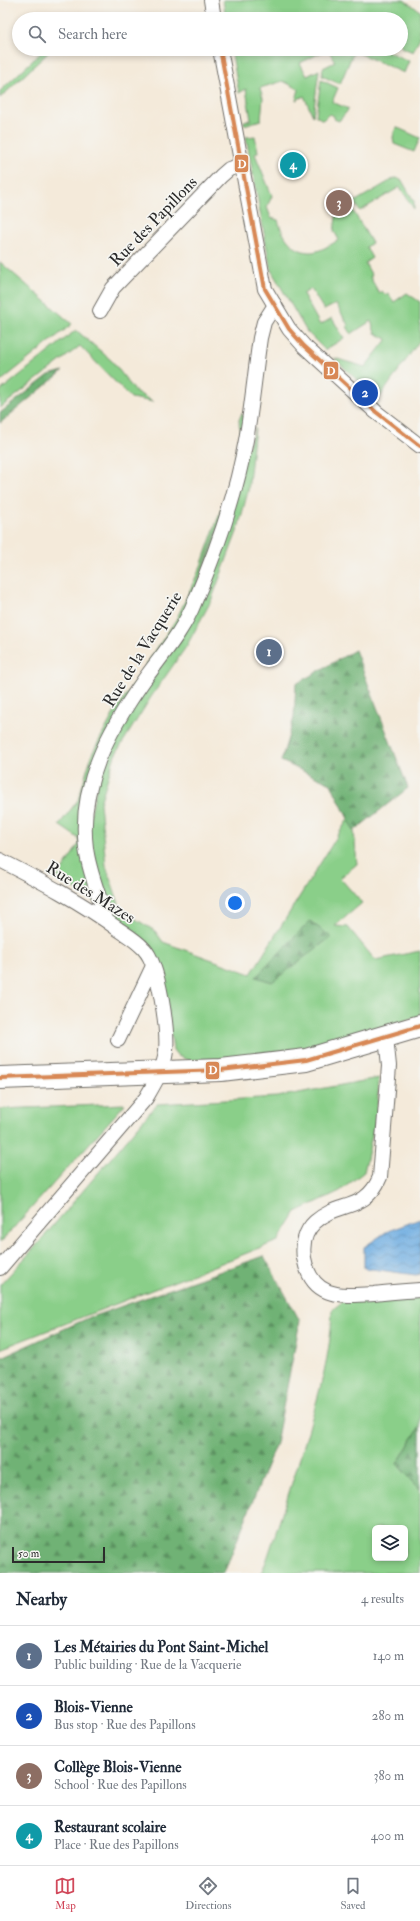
<!DOCTYPE html>
<meta charset="utf-8">
<style>
body{margin:0;font-family:"IM FELL Double Pica",serif;background:#f6f6f7;color:#1f2937}
.controls{position:absolute;right:12px;bottom:12px;display:grid;overflow:hidden;border-radius:6px;box-shadow:0 2px 6px #0003}
.controls button{width:36px;height:36px;display:grid;place-items:center;padding:0;border:0;border-bottom:1px solid #e0e1e3;background:#fff;color:#1f2937;font:20px sans-serif}
.scale{position:absolute;left:12px;bottom:10px;width:93px;box-sizing:border-box;padding-left:4px;border:2px solid #2b2b2b;border-top:0;font-size:11px;line-height:14px;white-space:nowrap;color:#2b2b2b;-webkit-text-stroke:3px #f6f6f2;paint-order:stroke}
.you{position:absolute;left:235px;top:903px;width:14px;height:14px;margin:-10px;border:3px solid #fff;border-radius:50%;background:#1a73e8;box-shadow:0 0 0 6px #1a73e833}
.badge{display:grid;place-items:center;width:26px;height:26px;border-radius:50%;background:#d1495b;color:#fff;font-size:13px;font-weight:700}
.pin{position:absolute;translate:-50% -50%;border:2px solid #fff;box-shadow:0 1px 4px #0006}
.list{margin:0;padding:0;list-style:none}
h2{display:flex;justify-content:space-between;align-items:center;height:52px;margin:0;padding:0 16px;font-size:17px}
h2 small{font-size:13px;font-weight:400;color:#747a83}
.list li{display:grid;grid-template-columns:26px 1fr auto;gap:12px;align-items:center;box-sizing:border-box;height:60px;padding:0 16px;border-top:1px solid #e0e1e3}
.list b{display:block;font-size:15px;white-space:nowrap}
.list p{margin:0;font-size:13px;white-space:nowrap;color:#747a83}
.list em{font-size:13px;font-style:normal;color:#747a83}
.icon{flex:none;width:22px;height:22px;fill:none;stroke:currentColor;stroke-width:2;stroke-linecap:round;stroke-linejoin:round}
.map{position:relative;flex:none;width:420px;height:1573px;overflow:hidden}
.search{position:absolute;background:#fff;box-shadow:0 2px 6px #0003;left:12px;right:12px;top:12px;height:44px;display:flex;align-items:center;gap:10px;box-sizing:border-box;padding:0 14px;border-radius:22px;color:#747a83;font-size:15px}
.sheet{height:292px;background:#fff}
nav{display:flex;justify-content:space-around;align-items:center;box-sizing:border-box;height:56px;border-top:1px solid #e0e1e3;background:#fff;font-size:11px;color:#747a83}
nav a{display:grid;justify-items:center;gap:2px}
nav .on{color:#d1495b}
.map>svg:first-child{display:block}
.grass{fill:#8acf89;stroke:#5a7d5a;fill-rule:evenodd}
.forest{fill:url(#forest-firs);stroke:#4d6e50}
.water{fill:url(#water-waves);stroke:#4d6c86}
.lines{fill:none;stroke-linecap:round;stroke-linejoin:round}
.minor-casing{stroke:#716e68;stroke-width:16}
.primary-casing{stroke:#716e68;stroke-width:24}
.minor{stroke:#fff;stroke-width:14}
.primary{stroke:#fff;stroke-width:22}
.bus-1-casing{stroke:#f6f6f2;stroke-width:7}
.bus-1{stroke:#d88855;stroke-width:4}
.labels{text-anchor:middle;stroke-width:3.5;stroke-linejoin:round;paint-order:stroke}
.street-label{font-size:17px;fill:#2b2b2b;stroke:#f6f6f2}
.line-badge{stroke:#f6f6f2;stroke-width:1.5}
.badge-label{font-size:11px;text-anchor:middle;font-weight:bold;fill:#fff}
</style>
<div class="map">
<svg width="420" height="1573" viewBox="0 0 420 1573">
<defs>
<pattern id="forest-firs" width="22" height="20" patternUnits="userSpaceOnUse"><rect width="22" height="20" fill="#6fb275"/><path d="M5 1l3.5 6h-7zM16 11l3.5 6h-7z" fill="#5b9160"/></pattern>
<pattern id="water-waves" width="16" height="10" patternUnits="userSpaceOnUse"><rect width="16" height="10" fill="#6fade1"/><path d="M0 5q4-4 8 0t8 0" fill="none" stroke="#5b8db7"/></pattern>
</defs>
<rect width="100%" height="100%" fill="#f6f6f2"/>
<filter id="ink" filterUnits="userSpaceOnUse"><feTurbulence type="fractalNoise" baseFrequency=".025" numOctaves="2"/><feDisplacementMap in="SourceGraphic" scale="8" xChannelSelector="R" yChannelSelector="G"/><feConvolveMatrix kernelMatrix="1 2 1 2 8 2 1 2 1" color-interpolation-filters="sRGB"/></filter>
<filter id="wash" filterUnits="userSpaceOnUse"><feTurbulence type="fractalNoise" baseFrequency=".012" numOctaves="4" result="noise"/><feDisplacementMap in="SourceGraphic" scale="16" xChannelSelector="R" yChannelSelector="G"/><feGaussianBlur stdDeviation="0.9" result="paint"/><feColorMatrix in="noise" values="0 0 0 0 0 0 0 0 0 0 0 0 0 0 0 0 0 1.4 0 .05"/><feComposite in="paint" operator="in"/></filter>
<g filter="url(#wash)">
<rect width="100%" height="100%" fill="#f4eada"/>
<g class="grass">
<path d="M223 0H404L420 11V37L413 52 401 47V19H226Z"/>
<path d="M45 49H52L0 98V91Z"/>
<path d="M231 49H382L409 61 404 73 354 51 340 84 322 76 323 68 335 62 328 49 300 63 307 76 319 70 313 116 304 96 296 100 299 89 283 81 260 88 263 98 261 120 244 125V121L251 120 246 89 239 93Z"/>
<path d="M321 80 338 88 332 102 349 109 339 121 334 119V116L329 114 323 120 316 116Z"/>
<path d="M396 127 420 138 414 152 394 144 393 137Z"/>
<path d="M255 136 258 152 255 154 272 196 267 207 271 218 278 220C282 235 292 251 309 252 319 253 331 244 339 240L334 231 337 212 349 204 372 243 366 247 372 258 365 263 372 276 370 277 379 293 382 291 385 295 388 293 394 302 407 293 420 302V340L378 400 334 358 365 367 387 339 375 333 371 321 351 334 347 326 348 325 336 304 324 310 311 289 303 294 320 325 332 318 344 338 325 350 307 332 271 270 246 137Z"/>
<path d="M395 178 401 179 414 201V209L400 187 360 211 354 202Z"/>
<path d="M0 262 72 324 0 382Z"/>
<path d="M76 330 112 361 135 391 153 402 131 398 80 346 0 408V391Z"/>
<path d="M242 413 245 419 235 480 187 612 155 661 85 794 97 903 57 878 79 844 78 838 59 825 78 800 92 754 113 715 177 618 201 566 224 501 235 461 240 433 239 420Z"/>
<path d="M255 428 248 491 238 529 211 601 186 647 151 697 115 755 100 803 106 866 121 910 155 931 163 942 251 974 348 819 354 831 357 864 340 878 362 903 335 926 348 927 375 960 420 951V1016L329 1046 249 1058 188 1060 178 1056 173 1050 164 983 112 915 98 884 87 830 105 750 182 631Z"/>
<path d="M379 1078 377 1113 364 1172 340 1191 296 1212 278 1241 0 1349V1285L35 1247 157 1104 277 1097Z"/>
<path d="M125 1104 0 1243V1109Z"/>
<path d="M420 1295V1426L397 1464 420 1489V1573H261L266 1562C280 1520 294 1478 307 1435 319 1393 331 1355 332 1310L342 1302ZM375 1528H405V1558H375Z"/>
</g>
<g class="forest">
<path d="M63 371 0 423V413L49 375Z"/>
<path d="M355 650 408 788 354 831 331 784 281 761 294 718 296 684Z"/>
<path d="M310 921 331 937 272 982 256 977Z"/>
<path d="M264 1256 300 1321 276 1443 224 1573H0V1358L88 1318Z"/>
<path d="M420 1426V1489L397 1464Z"/>
</g>
<path class="water" d="M420 1219V1274L416 1275 364 1268V1247L386 1232Z"/>
</g>
<g filter="url(#ink)">
<g class="lines">
<defs>
<g id="minor">
<path d="M211 0 214 19"/>
<path d="M220 49 265 289 289 329 304 346 376 412 420 446"/>
<path d="M100 311 113 288 221 176 229 169 241 165"/>
<path d="M0 860C41 881 81 902 118 929 127 935 137 941 144 949 159 964 168 1030 166 1051 164 1069 154 1084 146 1098L0 1268"/>
<path d="M106 920C100 896 89 873 86 848 78 785 109 730 144 680 162 655 184 630 195 601 217 550 236 495 246 440 252 406 255 372 260 338L264 322 275 305"/>
<path d="M386 1037 389 1066 380 1177C366 1212 338 1201 315 1222 305 1231 302 1245 304 1258 312 1299 340 1296 374 1294 390 1292 405 1291 420 1290"/>
<path d="M118 1040 153 966"/>
</g>
<path id="primary" d="M0 1078 221 1070 306 1060 420 1026"/>
</defs>
<use href="#minor" class="minor-casing"/>
<use href="#primary" class="primary-casing"/>
<use href="#minor" class="minor"/>
<use href="#primary" class="primary"/>
<defs>
<g id="bus-1">
<path d="M220 49 265 289 289 329 304 346 376 412 420 446"/>
<path d="M0 1078 221 1070 306 1060 420 1026"/>
</g>
</defs>
<use href="#bus-1" class="bus-1-casing"/>
<use href="#bus-1" class="bus-1"/>
</g>
</g>
<g class="labels">
<g class="street-label">
<text transform="translate(153 221) rotate(-46)" y="6">Rue des Papillons</text>
<text transform="translate(142 649) rotate(-58)" y="6">Rue de la Vacquerie</text>
<text transform="translate(91 892) rotate(32)" y="6">Rue des Mazes</text>
</g>
</g>
<g class="line-badge">
<rect x="234" y="154" width="15" height="19" rx="4" fill="#d88855"/>
<rect x="323" y="361" width="16" height="19" rx="4" fill="#d88855"/>
<rect x="205" y="1061" width="15" height="19" rx="4" fill="#d88855"/>
</g>
<g class="badge-label">
<text x="242" y="168">D</text>
<text x="331" y="375">D</text>
<text x="213" y="1074">D</text>
</g>
</svg>
<div class="controls">
<button><svg class="icon" aria-label="layers" viewBox="0 0 24 24"><path d="M12 4l9 5-9 5-9-5zM3 14l9 5 9-5"/></svg></button>
</div>
<div class="scale">50 m</div>
<div class="you"></div>
<div class="pin badge" style="left:269px;top:652px;background:#5c6f8a">1</div>
<div class="pin badge" style="left:365px;top:393px;background:#1a4fb4">2</div>
<div class="pin badge" style="left:339px;top:203px;background:#8d6e63">3</div>
<div class="pin badge" style="left:293px;top:165px;background:#0f9aa8">4</div>
<div class="search"><svg class="icon" aria-label="search" viewBox="0 0 24 24"><circle cx="10" cy="10" r="6"/><path d="M15 15l6 6"/></svg>Search here</div>
</div>
<section class="sheet">
<h2>Nearby<small>4 results</small></h2>
<ul class="list">
<li><span class="badge" style="background:#5c6f8a">1</span><div><b>Les Métairies du Pont Saint-Michel</b><p>Public building · Rue de la Vacquerie</p></div><em>140 m</em></li>
<li><span class="badge" style="background:#1a4fb4">2</span><div><b>Blois-Vienne</b><p>Bus stop · Rue des Papillons</p></div><em>280 m</em></li>
<li><span class="badge" style="background:#8d6e63">3</span><div><b>Collège Blois-Vienne</b><p>School · Rue des Papillons</p></div><em>380 m</em></li>
<li><span class="badge" style="background:#0f9aa8">4</span><div><b>Restaurant scolaire</b><p>Place · Rue des Papillons</p></div><em>400 m</em></li>
</ul>
</section>
<nav>
<a class="on"><svg class="icon" aria-label="map" viewBox="0 0 24 24"><path d="M3 6l6-2 6 2 6-2v14l-6 2-6-2-6 2zM9 4v14M15 6v14"/></svg>Map</a>
<a><svg class="icon" aria-label="directions" viewBox="0 0 24 24"><path d="M12 3l9 9-9 9-9-9zM9 14v-3h6M13 9l2 2-2 2"/></svg>Directions</a>
<a><svg class="icon" aria-label="saved" viewBox="0 0 24 24"><path d="M7 4h10v16l-5-4-5 4z"/></svg>Saved</a>
</nav>
